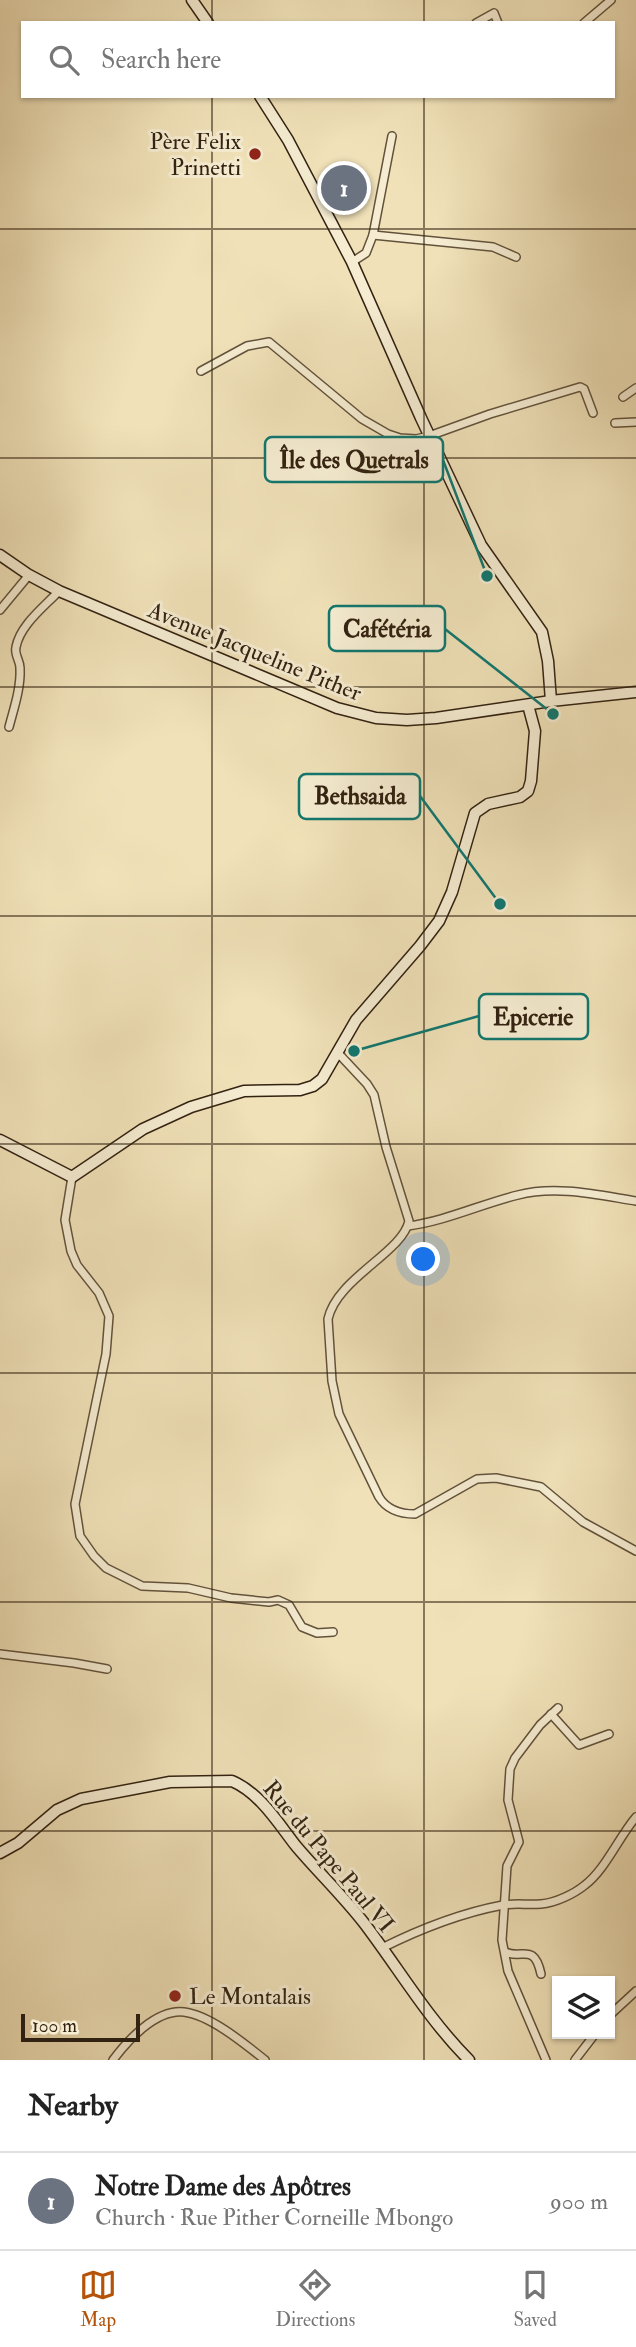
<!DOCTYPE html>
<meta charset="utf-8">
<style>
body{margin:0;font-family:"IM FELL Double Pica",serif;background:#f6f6f6;color:#222}
.controls{position:absolute;right:21px;bottom:21px;display:grid;overflow:hidden;border-radius:0px;box-shadow:0 2px 5px #0004}
.controls button{width:63px;height:63px;display:grid;place-items:center;padding:0;border:0;border-bottom:2px solid #e0e0e0;background:#fff;color:#222;font:35px sans-serif}
.scale{position:absolute;left:21px;bottom:18px;width:119px;box-sizing:border-box;padding-left:7px;border:4px solid #322211;border-top:0;font-size:19px;line-height:24px;white-space:nowrap;color:#322211;-webkit-text-stroke:5px #f5ecd1;paint-order:stroke}
.you{position:absolute;left:424px;top:1260px;width:24px;height:24px;margin:-18px;border:5px solid #fff;border-radius:50%;background:#1a73e8;box-shadow:0 0 0 10px #1a73e833}
.badge{display:grid;place-items:center;width:46px;height:46px;border-radius:50%;background:#b45309;color:#fff;font-size:23px;font-weight:700}
.pin{position:absolute;translate:-50% -50%;border:4px solid #fff;box-shadow:0 2px 7px #0006}
.list{margin:0;padding:0;list-style:none}
h2{display:flex;justify-content:space-between;align-items:center;height:91px;margin:0;padding:0 28px;font-size:30px}
h2 small{font-size:23px;font-weight:400;color:#767676}
.list li{display:grid;grid-template-columns:46px 1fr auto;gap:21px;align-items:center;box-sizing:border-box;height:98px;padding:0 28px;border-top:2px solid #e0e0e0}
.list b{display:block;font-size:26px;white-space:nowrap}
.list p{margin:0;font-size:23px;white-space:nowrap;color:#767676}
.list em{font-size:23px;font-style:normal;color:#767676}
.icon{flex:none;width:38px;height:38px;fill:none;stroke:currentColor;stroke-width:2;stroke-linecap:round;stroke-linejoin:round}
.map{position:relative;flex:none;width:636px;height:2060px;overflow:hidden}
.search{position:absolute;background:#fff;box-shadow:0 2px 5px #0004;left:21px;right:21px;top:21px;height:77px;display:flex;align-items:center;gap:18px;box-sizing:border-box;padding:0 24px;border-radius:0px;color:#767676;font-size:26px}
.sheet{height:189px;background:#fff}
nav{display:flex;justify-content:space-around;align-items:center;box-sizing:border-box;height:98px;border-top:2px solid #e0e0e0;background:#fff;font-size:19px;color:#767676}
nav a{display:grid;justify-items:center;gap:4px}
nav .on{color:#b45309}
.map>svg:first-child{display:block}
.lines{fill:none;stroke-linecap:round;stroke-linejoin:round}
.street-casing{stroke:#62523b;stroke-width:10}
.secondary-casing{stroke:#322211;stroke-width:13}
.street{stroke:#f5ecd1;stroke-width:7}
.secondary{stroke:#f5ecd1;stroke-width:10}
.grid{fill:none;stroke:#322211;stroke-width:2;stroke-opacity:0.55}
.poi-dot{fill:#8f2418;stroke:#f5ecd1;stroke-width:2.5}
.labels{text-anchor:middle;stroke-width:6;stroke-linejoin:round;paint-order:stroke}
.poi-label{font-size:23px;fill:#322211;stroke:#f5ecd1;text-anchor:end}
.street-label{font-size:23px;fill:#322211;stroke:#f5ecd1}
.leader{fill:none;stroke:#0f766e;stroke-width:2.5}
.callout-dot{fill:#0f766e;stroke:#f5ecd1;stroke-width:2.5}
.callout{fill:#f5ecd1;stroke:#0f766e;stroke-width:2.5}
.callout-label{font-size:24px;text-anchor:middle;font-weight:bold;fill:#322211}
</style>
<div class="map">
<svg width="636" height="2060" viewBox="0 0 636 2060">
<rect width="100%" height="100%" fill="#f0e1b8"/>
<filter id="stains"><feTurbulence type="fractalNoise" baseFrequency=".00286" numOctaves="4"/><feColorMatrix values="0 0 0 0 .2 0 0 0 0 .09 0 0 0 0 .02 0 0 0 .5 -.17"/></filter>
<radialGradient id="worn" r=".72"><stop offset=".6" stop-color="#630" stop-opacity="0"/><stop offset="1" stop-color="#630" stop-opacity=".3"/></radialGradient>
<g class="lines">
<defs>
<g id="street">
<path d="M476 23 494 13 498 23"/>
<path d="M584 23 611 0"/>
<path d="M373 235 493 247 516 257"/>
<path d="M352 262 366 253 373 235 392 136"/>
<path d="M201 371 247 346 269 342 362 419 388 434 400 438 416 439 429 436 490 414 580 387 584 389 593 413"/>
<path d="M623 397 636 388"/>
<path d="M615 423 636 422"/>
<path d="M0 610 29 575"/>
<path d="M9 727C14 708 21 688 20 668 20 660 14 655 16 647 20 625 44 607 59 591"/>
<path d="M338 1053 367 1084 374 1095 386 1147 409 1221C402 1253 337 1278 328 1319L332 1381 339 1414 379 1497C387 1510 400 1514 415 1514L477 1479 496 1478 541 1487 583 1522 636 1551"/>
<path d="M72 1177 65 1220 71 1251 77 1265 99 1293 109 1316 106 1354 75 1504 80 1536 94 1556 106 1568 142 1586 188 1588 231 1598 269 1602 278 1600 289 1605 302 1627 317 1633 333 1632"/>
<path d="M408 1226C446 1221 481 1204 518 1195 556 1185 598 1195 636 1201"/>
<path d="M0 1654 74 1663 107 1669"/>
<path d="M551 1714 579 1745 609 1734"/>
<path d="M382 1948C420 1929 461 1913 503 1905 515 1903 528 1905 541 1904 555 1903 574 1894 585 1885 605 1870 619 1837 636 1817"/>
<path d="M505 1952C522 1960 534 1942 541 1974"/>
<path d="M610 2015 636 1991"/>
<path d="M113 2060C128 2040 156 2009 184 2012 210 2015 245 2044 265 2060"/>
<path d="M546 2060 508 1971 502 1940 507 1866 519 1842 508 1800 510 1769 515 1758 540 1725 558 1708"/>
<path d="M575 2060 595 2034"/>
</g>
<g id="secondary">
<path d="M192 0 208 23"/>
<path d="M260 96 288 140 352 262 421 418 481 545 542 632 548 661 551 701"/>
<path d="M0 555 29 575 59 591 337 708 376 718 407 720 436 718 551 701 636 692"/>
<path d="M0 1140 72 1177 143 1129 191 1107 244 1091 300 1090 313 1086 322 1079 356 1020 420 946 439 921 452 892 475 813 488 804 520 797 528 791 531 781 535 731 528 705"/>
<path d="M0 1853 18 1843 57 1810 81 1799 170 1782 232 1781C260 1793 278 1823 296 1846 318 1872 343 1896 364 1923 399 1969 428 2019 469 2060"/>
</g>
</defs>
<use href="#street" class="street-casing"/>
<use href="#secondary" class="secondary-casing"/>
<use href="#street" class="street"/>
<use href="#secondary" class="secondary"/>
</g>
<path class="grid" d="M212 0V23M424 0V23M212 96V2060M424 96V2060M0 229H636M0 458H636M0 687H636M0 916H636M0 1144H636M0 1373H636M0 1602H636M0 1831H636"/>
<g class="poi-dot">
<circle cx="255" cy="154" r="7"/>
<circle cx="175" cy="1996" r="7"/>
</g>
<g class="labels">
<g class="poi-label">
<text x="241" y="149">Père Felix<tspan x="241" dy="26">Prinetti</tspan></text>
<text x="189" y="2004" text-anchor="start">Le Montalais</text>
</g>
<g class="street-label">
<text transform="translate(255 651) rotate(22)" y="8">Avenue Jacqueline Pither</text>
<text transform="translate(329 1856) rotate(50)" y="8">Rue du Pape Paul VI</text>
</g>
</g>
<path class="leader" d="M487 576L443 460M553 714L445 629M500 904L420 796M354 1051L479 1016"/>
<g class="callout-dot">
<circle cx="487" cy="576" r="7"/>
<circle cx="553" cy="714" r="7"/>
<circle cx="500" cy="904" r="7"/>
<circle cx="354" cy="1051" r="7"/>
</g>
<g class="callout">
<rect x="265" y="437" width="178" height="45" rx="7"/>
<rect x="329" y="606" width="116" height="45" rx="7"/>
<rect x="299" y="774" width="121" height="45" rx="7"/>
<rect x="479" y="994" width="109" height="45" rx="7"/>
</g>
<g class="callout-label">
<text x="354" y="468">Île des Quetrals</text>
<text x="387" y="637">Cafétéria</text>
<text x="360" y="804">Bethsaida</text>
<text x="533" y="1025">Epicerie</text>
</g>
<rect width="100%" height="100%" filter="url(#stains)"/>
<rect width="100%" height="100%" fill="url(#worn)"/>
</svg>
<div class="controls">
<button><svg class="icon" aria-label="layers" viewBox="0 0 24 24"><path d="M12 4l9 5-9 5-9-5zM3 14l9 5 9-5"/></svg></button>
</div>
<div class="scale">100 m</div>
<div class="you"></div>
<div class="pin badge" style="left:344px;top:188px;background:#6b7280">1</div>
<div class="search"><svg class="icon" aria-label="search" viewBox="0 0 24 24"><circle cx="10" cy="10" r="6"/><path d="M15 15l6 6"/></svg>Search here</div>
</div>
<section class="sheet">
<h2>Nearby<small></small></h2>
<ul class="list">
<li><span class="badge" style="background:#6b7280">1</span><div><b>Notre Dame des Apôtres</b><p>Church · Rue Pither Corneille Mbongo</p></div><em>900 m</em></li>
</ul>
</section>
<nav>
<a class="on"><svg class="icon" aria-label="map" viewBox="0 0 24 24"><path d="M3 6l6-2 6 2 6-2v14l-6 2-6-2-6 2zM9 4v14M15 6v14"/></svg>Map</a>
<a><svg class="icon" aria-label="directions" viewBox="0 0 24 24"><path d="M12 3l9 9-9 9-9-9zM9 14v-3h6M13 9l2 2-2 2"/></svg>Directions</a>
<a><svg class="icon" aria-label="saved" viewBox="0 0 24 24"><path d="M7 4h10v16l-5-4-5 4z"/></svg>Saved</a>
</nav>
